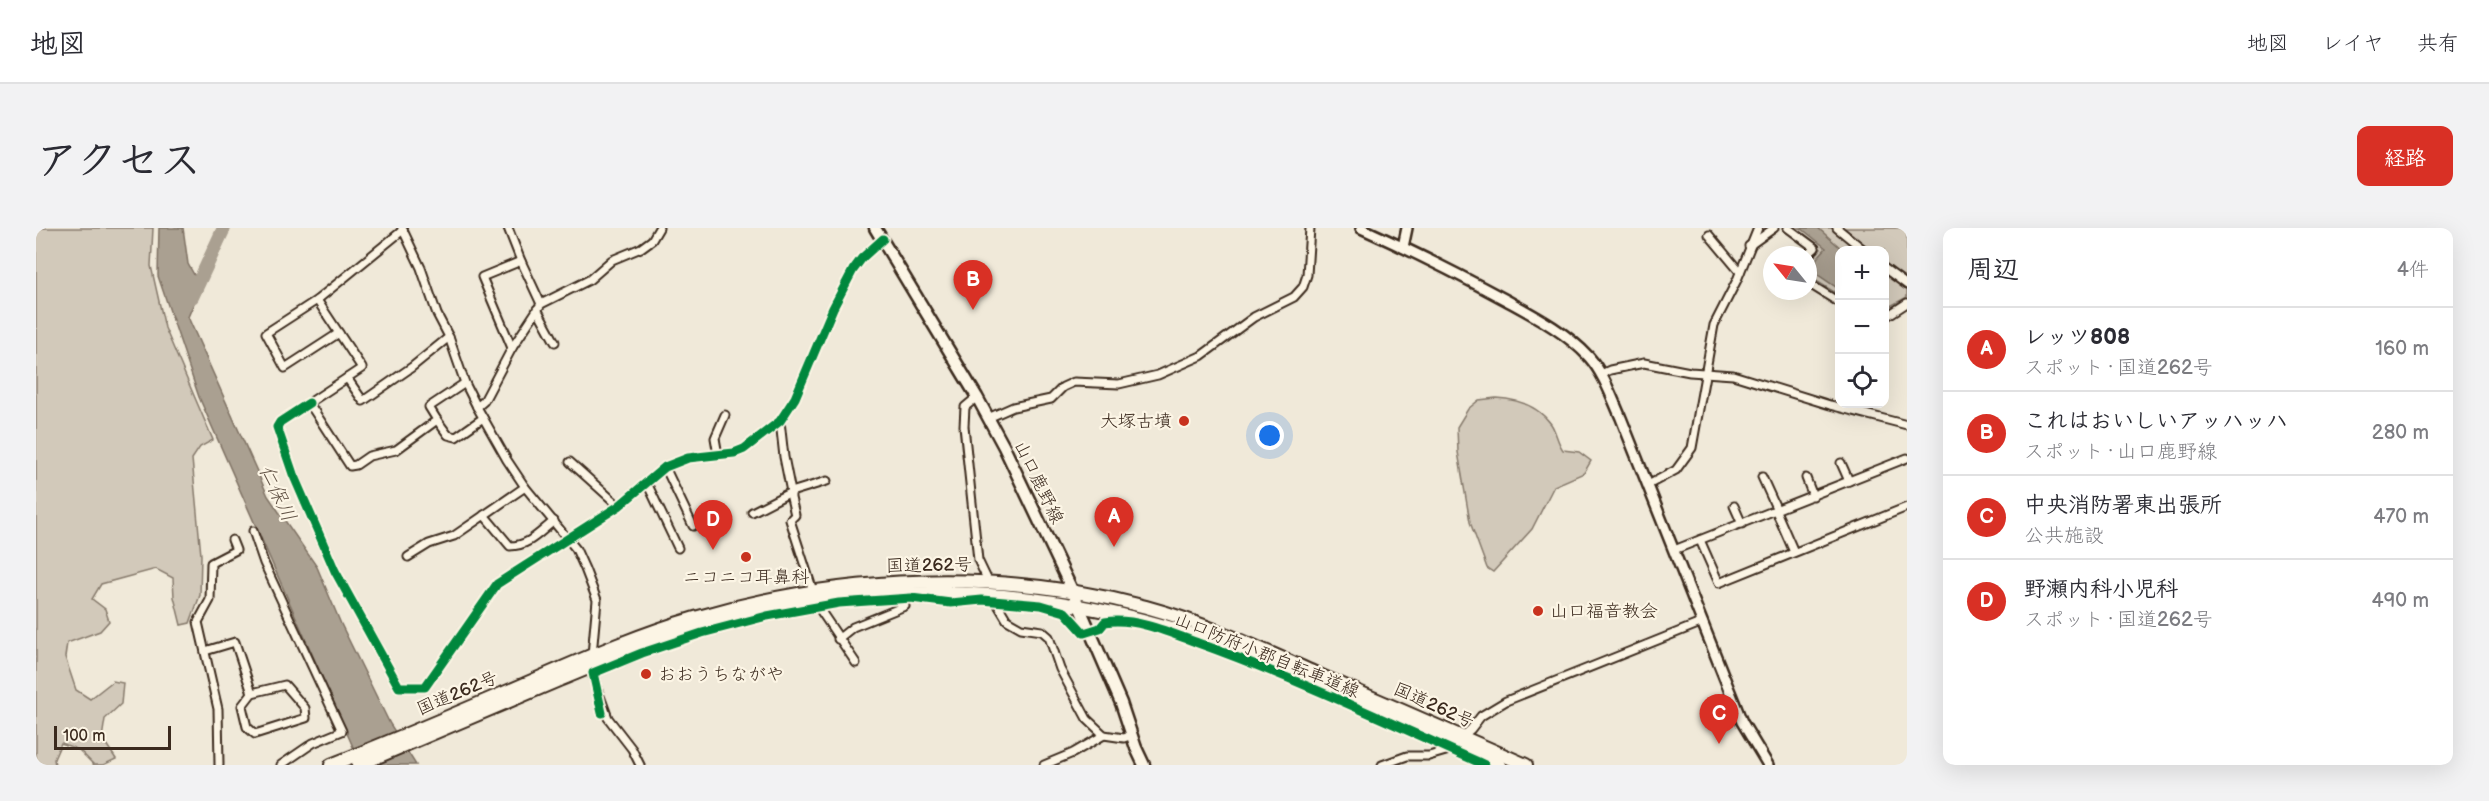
<!DOCTYPE html>
<html lang="ja">
<meta charset="utf-8">
<style>
body{margin:0;font-family:"Balsamiq Sans","Klee One",sans-serif;background:#f2f2f3;color:#2b2b33}
.controls{position:absolute;right:18px;top:18px;display:grid;overflow:hidden;border-radius:12px;box-shadow:0 6px 24px #0002}
.controls button{width:54px;height:54px;display:grid;place-items:center;padding:0;border:0;border-bottom:2px solid #e1e1e2;background:#fff;color:#2b2b33;font:30px sans-serif}
.compass{position:absolute;left:1727px;top:18px;width:54px;height:54px;border-radius:50%;background:#fff;box-shadow:0 6px 24px #0002;rotate:300deg}
.scale{position:absolute;left:18px;bottom:15px;width:117px;box-sizing:border-box;padding-left:6px;border:3px solid #3b2a1e;border-top:0;font-size:16px;line-height:21px;white-space:nowrap;color:#3b2a1e;-webkit-text-stroke:4px #fcf5e5;paint-order:stroke}
.you{position:absolute;left:1234px;top:208px;width:21px;height:21px;margin:-15px;border:4px solid #fff;border-radius:50%;background:#1a73e8;box-shadow:0 0 0 9px #1a73e833}
.badge{display:grid;place-items:center;width:39px;height:39px;border-radius:50%;background:#d93025;color:#fff;font-size:20px;font-weight:700}
.pin{position:absolute;translate:-50% -50px;filter:drop-shadow(0 2px 3px #0008)}
.pin::after{content:'';position:absolute;top:32px;width:21px;height:18px;background:inherit;clip-path:polygon(0 0,100% 0,50% 100%)}
.list{margin:0;padding:0;list-style:none}
h2{display:flex;justify-content:space-between;align-items:center;height:78px;margin:0;padding:0 24px;font-size:26px}
h2 small{font-size:20px;font-weight:400;color:#7c7c81}
.list li{display:grid;grid-template-columns:39px 1fr auto;gap:18px;align-items:center;box-sizing:border-box;height:84px;padding:0 24px;border-top:2px solid #e1e1e2}
.list b{display:block;font-size:22px;white-space:nowrap}
.list p{margin:0;font-size:20px;white-space:nowrap;color:#7c7c81}
.list em{font-size:20px;font-style:normal;color:#7c7c81}
.icon{flex:none;width:33px;height:33px;fill:none;stroke:currentColor;stroke-width:2;stroke-linecap:round;stroke-linejoin:round}
.map{position:relative;flex:none;width:1871px;height:537px;overflow:hidden;border-radius:12px}
header{display:flex;align-items:center;gap:36px;box-sizing:border-box;height:84px;padding:0 30px;background:#fff;border-bottom:2px solid #e1e1e2}
header strong{font-size:28px}
nav{display:flex;gap:33px;margin-inline-start:auto;font-size:21px}
.intro{display:flex;align-items:center;justify-content:space-between;box-sizing:border-box;height:144px;padding:0 36px}
h1{margin:0;font-size:42px}
.button{padding:15px 27px;border-radius:12px;background:#d93025;color:#fff;font-size:21px;font-weight:700}
main{display:flex;gap:36px;padding:0 36px}
aside{flex:1;background:#fff;border-radius:12px;box-shadow:0 6px 24px #0002}
.map>svg:first-child{display:block}
.green{fill:#d2c9ba;stroke:#867a6c;stroke-width:1.5}
.water{fill:#aaa091;stroke:#7e7163;stroke-width:1.5}
.lines{fill:none;stroke-linecap:round;stroke-linejoin:round}
.river{stroke:#aaa091;stroke-width:14}
.street-casing{stroke:#3b2a1e;stroke-width:11}
.secondary-casing{stroke:#3b2a1e;stroke-width:14}
.primary-casing{stroke:#3b2a1e;stroke-width:15}
.highway-casing{stroke:#3b2a1e;stroke-width:16}
.street{stroke:#fcf5e5;stroke-width:7}
.secondary{stroke:#fcf5e5;stroke-width:9}
.primary{stroke:#fcf5e5;stroke-width:10}
.highway{stroke:#fcf5e5;stroke-width:12}
.cycleway-casing{stroke:#fcf5e5;stroke-width:13}
.cycleway{stroke:#00873e;stroke-width:9}
.poi-dot{fill:#c8321e;stroke:#fcf5e5;stroke-width:2}
.labels{text-anchor:middle;stroke-width:4.5;stroke-linejoin:round;paint-order:stroke}
.poi-label{font-size:18px;fill:#3b2a1e;stroke:#fcf5e5;text-anchor:start}
.street-label{font-size:18px;fill:#3b2a1e;stroke:#fcf5e5}
.water-label{font-size:20px;font-style:italic;fill:#625346;stroke:#fcf5e5}
</style>
<header>
<strong>地図</strong>
<nav><a>地図</a><a>レイヤ</a><a>共有</a></nav>
</header>
<div class="intro"><h1>アクセス</h1><a class="button">経路</a></div>
<main>
<div class="map">
<svg width="1871" height="537" viewBox="0 0 1871 537">
<rect width="100%" height="100%" fill="#f0e9d9"/>
<filter id="ink" filterUnits="userSpaceOnUse"><feTurbulence type="fractalNoise" baseFrequency=".0167" numOctaves="2"/><feDisplacementMap in="SourceGraphic" scale="12" xChannelSelector="R" yChannelSelector="G"/><feConvolveMatrix kernelMatrix="1 2 1 2 8 2 1 2 1" color-interpolation-filters="sRGB"/></filter>
<g filter="url(#ink)">
<g class="green">
<path d="M0 0H117L115 38 129 100 177 212 164 219 156 231 165 327 164 367 154 395 145 397 138 369 137 350 120 341 65 356 56 371 69 381 73 393 64 403 31 415 29 429 40 462 54 471 77 453 87 455 85 476 69 491 66 510 80 531 67 537H58L43 522 25 515 18 531 19 537H0Z"/>
<path d="M1756 0H1871V69L1849 81 1848 22H1804L1803 67 1772 48V36L1785 21Z"/>
<path d="M1460 170C1481 171 1502 178 1515 196 1520 203 1521 214 1527 222L1543 224 1555 233 1548 245 1518 258 1496 301 1457 344 1451 340 1434 294 1422 224 1421 199 1432 181 1443 172Z"/>
</g>
<g class="water">
<path d="M123 0H147L152 36 165 59 152 89 232 268 281 339 305 396 354 496 380 537H325L163 169 122 48Z"/>
<path d="M1765 0H1782L1807 22H1804L1803 61 1772 40 1790 20Z"/>
</g>
<g class="lines">
<path class="river" d="M156 69 188 0"/>
<defs>
<g id="street">
<path d="M366 0 385 40 401 86 413 109 429 155 441 179 471 232 489 259 540 321 549 341 561 372 556 427 557 449 572 490 596 521 604 537"/>
<path d="M472 0 485 33"/>
<path d="M1752 0 1779 20 1771 27"/>
<path d="M1801 0 1828 22"/>
<path d="M1673 7 1704 44"/>
<path d="M1713 18 1738 0"/>
<path d="M1848 40 1871 57"/>
<path d="M1772 55 1804 75"/>
<path d="M281 72 326 140 273 175 314 238 320 237 333 228 360 222 401 192 393 179 429 155"/>
<path d="M501 81 519 114"/>
<path d="M1848 90 1871 75"/>
<path d="M303 105 249 140 230 105 281 72 367 2"/>
<path d="M476 120 446 49 485 33 505 76"/>
<path d="M1565 146 1574 142 1608 135 1654 144 1697 147 1794 177 1871 197"/>
<path d="M311 150 327 173 376 139 413 109"/>
<path d="M941 169 929 179 928 198 942 332 953 355"/>
<path d="M273 175 244 194 241 199 257 246 299 343 363 459H389L461 356 583 278 629 239 652 230 698 225 708 221 744 193 759 170 797 80 817 42 826 30 847 11"/>
<path d="M441 179 448 173 476 120 505 76 553 52 576 32 605 20 616 12 623 0"/>
<path d="M952 190 977 179 1015 171 1027 159 1038 154 1083 156 1122 147 1165 128 1218 89 1258 69 1267 59 1271 47 1274 0"/>
<path d="M401 192 412 207 420 209 447 190"/>
<path d="M682 227 679 210 689 187"/>
<path d="M534 234 583 278"/>
<path d="M1805 235 1813 253"/>
<path d="M629 239 657 298"/>
<path d="M1726 249 1741 282"/>
<path d="M1770 250 1777 268"/>
<path d="M611 255 642 320"/>
<path d="M1612 257 1640 242 1656 220 1678 97 1701 52 1722 0"/>
<path d="M1698 278 1706 296"/>
<path d="M1740 283 1758 324"/>
<path d="M716 284 755 264 748 229 744 193"/>
<path d="M448 287 474 318C493 318 504 304 518 293"/>
<path d="M217 303 228 335 306 503 277 515 245 537"/>
<path d="M1664 312 1683 355 1871 279"/>
<path d="M1638 322 1871 230"/>
<path d="M372 329 393 316 418 308 489 259"/>
<path d="M777 363 754 292 759 287 755 270V264L791 253"/>
<path d="M956 367 971 392 985 400 1006 403 1013 409 1024 441 1051 491 1068 507 1088 510 1096 507"/>
<path d="M778 373 820 435"/>
<path d="M802 411 817 399 869 378 866 365"/>
<path d="M169 423 199 414 216 465 249 457 269 480 270 490 219 506 211 499 206 478 216 465"/>
<path d="M183 537 182 481 162 394 174 372 175 335 200 322 196 312"/>
<path d="M1008 537 1037 525 1068 507"/>
<path d="M1346 537 1371 528H1393L1410 523 1435 501 1445 488 1470 473 1667 394"/>
</g>
<g id="secondary">
<path d="M1325 0C1374 22 1422 46 1470 72 1499 88 1530 104 1553 129 1568 146 1576 170 1585 190L1706 494 1732 537"/>
<path d="M1367 19 1371 0"/>
</g>
<path id="primary" d="M839 0 941 169 968 219 1037 364 1085 475 1100 520 1108 537"/>
<g id="highway">
<path d="M295 537C366 509 436 479 505 449 556 427 607 405 659 390 805 347 963 340 1110 379 1169 395 1225 421 1281 446 1351 476 1420 506 1490 537"/>
<path d="M322 537C389 509 456 480 523 452 567 434 612 414 658 400 821 351 990 354 1152 405 1198 419 1242 440 1286 459 1345 485 1404 511 1463 537"/>
</g>
</defs>
<use href="#street" class="street-casing"/>
<use href="#secondary" class="secondary-casing"/>
<use href="#primary" class="primary-casing"/>
<use href="#highway" class="highway-casing"/>
<use href="#street" class="street"/>
<use href="#secondary" class="secondary"/>
<use href="#primary" class="primary"/>
<use href="#highway" class="highway"/>
<defs>
<g id="cycleway">
<path d="M273 175 244 194 241 199 257 246 299 343 363 459H389L461 356 583 278 629 239 652 230 698 225 708 221 744 193 759 170 797 80 817 42 826 30 847 11"/>
<path d="M566 485 557 445 606 425 666 405 731 388 803 375 875 370 915 375 946 372 1005 377 1029 384 1048 405 1064 400 1069 394C1099 389 1135 405 1162 415 1260 450 1354 495 1449 537"/>
</g>
</defs>
<use href="#cycleway" class="cycleway-casing"/>
<use href="#cycleway" class="cycleway"/>
</g>
</g>
<g class="poi-dot">
<circle cx="1148" cy="193" r="6"/>
<circle cx="710" cy="329" r="6"/>
<circle cx="1502" cy="383" r="6"/>
<circle cx="610" cy="446" r="6"/>
</g>
<g class="labels">
<g class="poi-label">
<text x="1136" y="199" text-anchor="end">大塚古墳</text>
<text x="710" y="355" text-anchor="middle">ニコニコ耳鼻科</text>
<text x="1514" y="389">山口福音教会</text>
<text x="622" y="452">おおうちながや</text>
</g>
<g class="street-label">
<text transform="translate(1003 254) rotate(64)" y="6">山口鹿野線</text>
<text transform="translate(893 337) rotate(-1)" y="6">国道262号</text>
<text transform="translate(1231 427) rotate(22)" y="6">山口防府小郡自転車道線</text>
<text transform="translate(421 465) rotate(-23)" y="6">国道262号</text>
<text transform="translate(1398 477) rotate(24)" y="6">国道262号</text>
</g>
<g class="water-label">
<text transform="translate(242 265) rotate(65)" y="7">仁保川</text>
</g>
</g>
</svg>
<div class="controls">
<button>+</button>
<button>−</button>
<button><svg class="icon" aria-label="locate" viewBox="0 0 24 24"><circle cx="12" cy="12" r="6"/><path d="M12 2v4M12 18v4M2 12h4M18 12h4"/></svg></button>
</div>
<svg class="compass" viewBox="-18 -18 36 36"><path d="M0-13l5 13h-10z" fill="#e53935"/><path d="M0 13l5-13h-10z" fill="#7c7c81"/></svg>
<div class="scale">100 m</div>
<div class="you"></div>
<div class="pin badge" style="left:1078px;top:319px">A</div>
<div class="pin badge" style="left:937px;top:82px">B</div>
<div class="pin badge" style="left:1683px;top:516px">C</div>
<div class="pin badge" style="left:677px;top:322px">D</div>
</div>
<aside>
<h2>周辺<small>4件</small></h2>
<ul class="list">
<li><span class="badge">A</span><div><b>レッツ808</b><p>スポット · 国道262号</p></div><em>160 m</em></li>
<li><span class="badge">B</span><div><b>これはおいしいアッハッハ</b><p>スポット · 山口鹿野線</p></div><em>280 m</em></li>
<li><span class="badge">C</span><div><b>中央消防署東出張所</b><p>公共施設</p></div><em>470 m</em></li>
<li><span class="badge">D</span><div><b>野瀬内科小児科</b><p>スポット · 国道262号</p></div><em>490 m</em></li>
</ul>
</aside>
</main>
